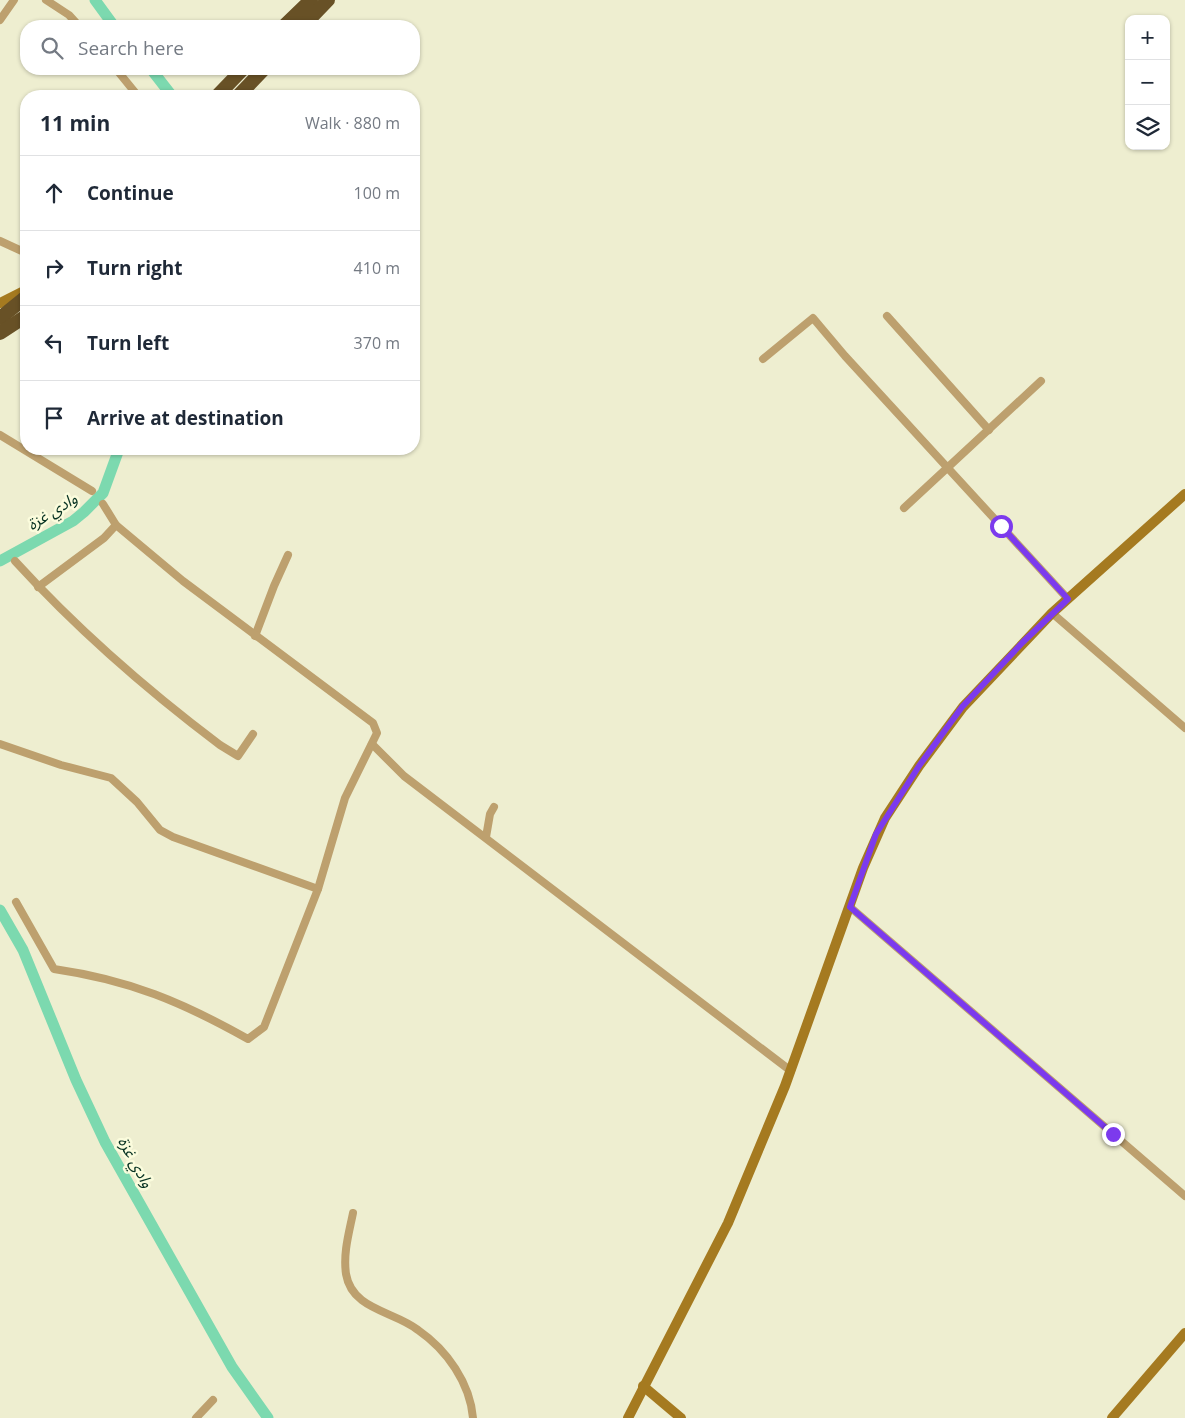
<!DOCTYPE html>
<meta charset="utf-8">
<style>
body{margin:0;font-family:"Open Sans","Noto Sans Arabic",sans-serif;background:#f2f2f3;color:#1f2937}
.controls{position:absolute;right:15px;top:15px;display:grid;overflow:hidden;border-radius:10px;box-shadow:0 1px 4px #0004}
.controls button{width:45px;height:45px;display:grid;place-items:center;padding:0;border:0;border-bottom:1px solid #e0e1e3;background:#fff;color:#1f2937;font:25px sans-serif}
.stop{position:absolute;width:15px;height:15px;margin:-11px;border:4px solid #7c3aed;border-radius:50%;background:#fff}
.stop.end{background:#7c3aed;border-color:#fff;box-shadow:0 1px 5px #0008}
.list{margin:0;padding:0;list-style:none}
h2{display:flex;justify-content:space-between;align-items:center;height:65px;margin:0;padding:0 20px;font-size:21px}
h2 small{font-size:16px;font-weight:400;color:#747a83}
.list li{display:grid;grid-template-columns:32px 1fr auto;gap:15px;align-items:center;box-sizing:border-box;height:75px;padding:0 20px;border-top:1px solid #e0e1e3}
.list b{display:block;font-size:19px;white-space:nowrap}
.list em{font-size:16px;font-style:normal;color:#747a83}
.icon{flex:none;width:28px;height:28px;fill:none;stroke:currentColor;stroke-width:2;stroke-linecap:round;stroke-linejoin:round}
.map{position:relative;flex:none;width:1185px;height:1418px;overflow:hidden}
.search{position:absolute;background:#fff;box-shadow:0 1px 4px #0004;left:20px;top:20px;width:400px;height:55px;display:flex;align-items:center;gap:12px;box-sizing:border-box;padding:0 18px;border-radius:20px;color:#747a83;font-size:19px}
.panel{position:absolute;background:#fff;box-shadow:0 1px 4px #0004;left:20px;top:90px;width:400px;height:365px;border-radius:20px}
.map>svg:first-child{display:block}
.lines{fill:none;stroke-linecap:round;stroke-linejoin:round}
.river{stroke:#7cd9af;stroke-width:11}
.street{stroke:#bda06e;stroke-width:8}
.secondary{stroke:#a57a20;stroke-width:10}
.highway{stroke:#685126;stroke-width:14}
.route{stroke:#7c3aed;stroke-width:6}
.labels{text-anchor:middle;stroke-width:5;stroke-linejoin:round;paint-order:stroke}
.water-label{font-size:16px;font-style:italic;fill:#073222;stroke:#fbfcdd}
</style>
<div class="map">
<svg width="1185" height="1418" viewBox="0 0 1185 1418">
<rect width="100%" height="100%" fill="#eeeed0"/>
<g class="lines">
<g class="river">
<path d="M95 0 114 26"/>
<path d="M151 69 172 96"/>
<path d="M0 561 73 521 84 512 103 493 119 449"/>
<path d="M0 910 23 950 76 1080 105 1142 232 1367 268 1418"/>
</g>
<g class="street">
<path d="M46 0 69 15 79 26"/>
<path d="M0 20 14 0"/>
<path d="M116 69 138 96"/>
<path d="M0 241 26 253"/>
<path d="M887 316 989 430"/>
<path d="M763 359 813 318 845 356 1068 599"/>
<path d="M0 435 92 491"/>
<path d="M904 508 1041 381"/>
<path d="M15 561C77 629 147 690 220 745L238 756 253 734"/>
<path d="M38 587 104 538 116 525 103 504"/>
<path d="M1052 613 1185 728"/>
<path d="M255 636 274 586 288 555"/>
<path d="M0 744 61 765 111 778 137 802 160 830 173 837 318 889"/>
<path d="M372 744 404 776 791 1071"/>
<path d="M486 837 490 814 494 807"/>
<path d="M16 902 54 969C130 980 182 1002 248 1039L264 1027 318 889 345 798 377 733 373 723 183 581 116 525"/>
<path d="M850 907 1185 1196"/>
<path d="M353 1213C349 1233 343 1253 346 1274 352 1310 394 1311 418 1330 447 1350 470 1383 473 1418"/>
<path d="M196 1418 213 1400"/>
</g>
<g class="secondary">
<path d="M0 303 26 290"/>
<path d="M643 1386 681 1418"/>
<path d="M628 1418 728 1223 785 1086 863 868 885 818 919 766 963 707 1052 613 1185 494"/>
<path d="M1112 1418 1185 1333"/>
</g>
<g class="highway">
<path d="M284 26 311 0"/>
<path d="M303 26 328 0"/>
<path d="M217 96 243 69"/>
<path d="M238 96 264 69"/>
<path d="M0 318 26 297"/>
<path d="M0 333 26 316"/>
</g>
</g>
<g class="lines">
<path class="route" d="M1001 526 1068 599 1023 642 962 707 919 766 876 834 850 907 1113 1134"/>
</g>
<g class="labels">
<g class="water-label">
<text transform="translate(52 511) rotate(-32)" y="6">وادي غزة</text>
<text transform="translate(136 1162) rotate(61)" y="6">وادي غزة</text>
</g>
</g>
</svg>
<div class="controls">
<button>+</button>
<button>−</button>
<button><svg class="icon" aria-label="layers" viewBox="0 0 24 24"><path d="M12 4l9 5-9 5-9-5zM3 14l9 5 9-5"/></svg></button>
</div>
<div class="stop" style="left:1001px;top:526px"></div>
<div class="stop end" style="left:1113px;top:1134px"></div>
<div class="search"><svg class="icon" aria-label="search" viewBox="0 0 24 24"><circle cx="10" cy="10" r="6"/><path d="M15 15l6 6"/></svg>Search here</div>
<section class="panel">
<h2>11 min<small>Walk · 880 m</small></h2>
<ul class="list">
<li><svg class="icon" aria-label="ahead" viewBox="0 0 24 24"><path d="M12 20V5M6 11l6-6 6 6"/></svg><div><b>Continue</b></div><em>100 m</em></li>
<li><svg class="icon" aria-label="right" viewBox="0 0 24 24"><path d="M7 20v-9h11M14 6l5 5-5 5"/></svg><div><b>Turn right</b></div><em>410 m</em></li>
<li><svg class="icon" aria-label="left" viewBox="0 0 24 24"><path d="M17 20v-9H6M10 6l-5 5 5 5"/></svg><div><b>Turn left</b></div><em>370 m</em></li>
<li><svg class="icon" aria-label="arrive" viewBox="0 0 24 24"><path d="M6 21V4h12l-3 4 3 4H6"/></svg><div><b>Arrive at destination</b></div></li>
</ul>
</section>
</div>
